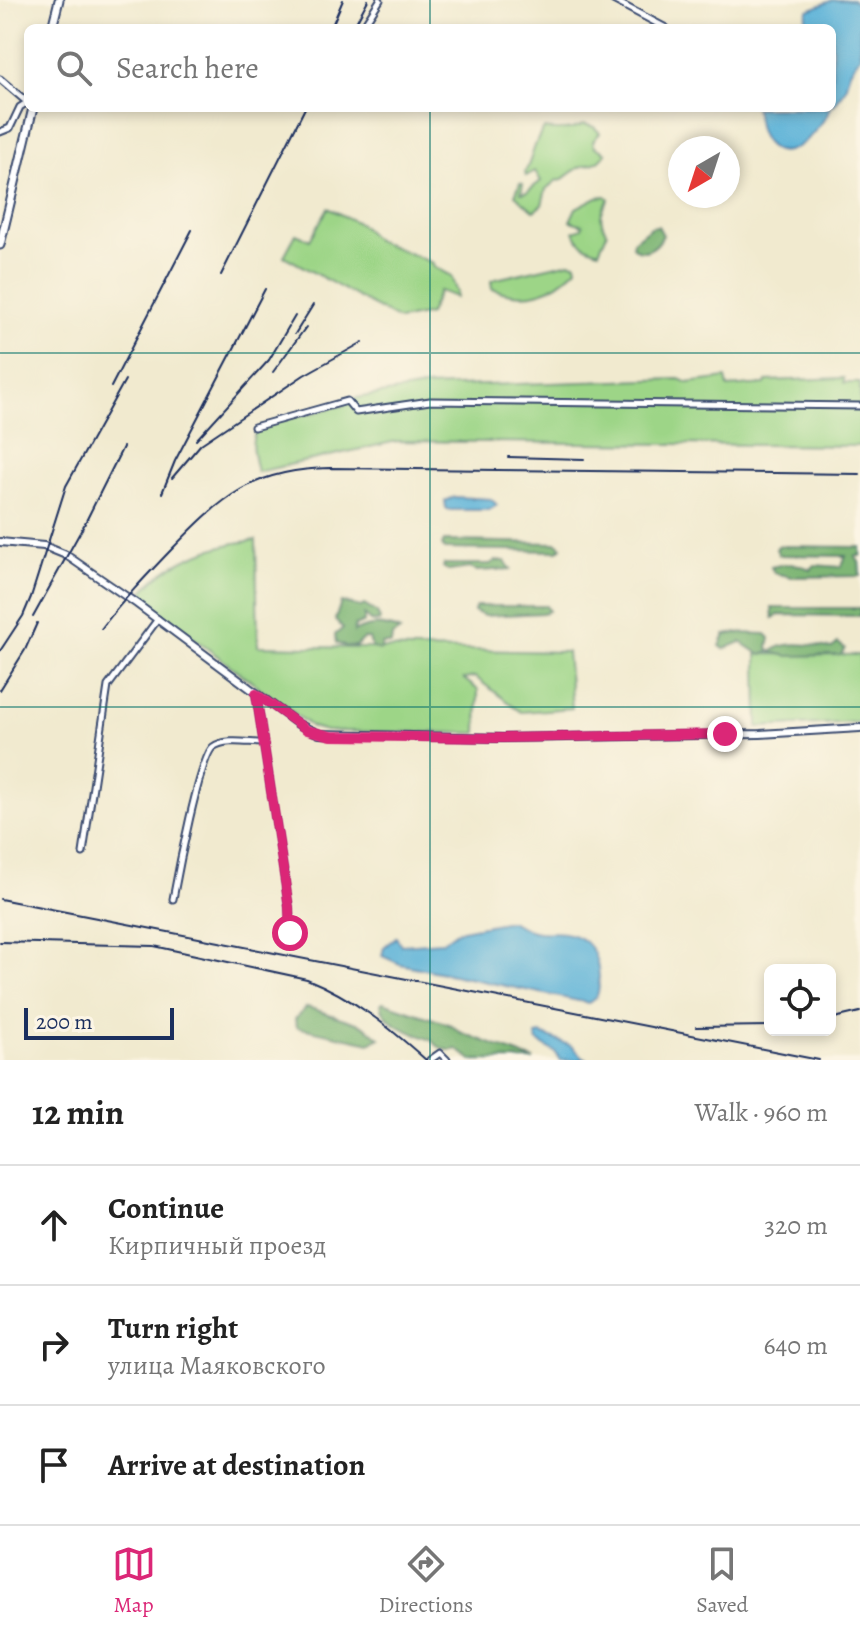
<!DOCTYPE html>
<meta charset="utf-8">
<style>
body{margin:0;font-family:Alegreya,serif;background:#f6f6f6;color:#222}
.controls{position:absolute;right:24px;bottom:24px;display:grid;overflow:hidden;border-radius:12px;box-shadow:0 4px 12px #0003}
.controls button{width:72px;height:72px;display:grid;place-items:center;padding:0;border:0;border-bottom:2px solid #e0e0e0;background:#fff;color:#222;font:40px sans-serif}
.compass{position:absolute;left:668px;top:136px;width:72px;height:72px;border-radius:50%;background:#fff;box-shadow:0 4px 12px #0003;rotate:219deg}
.scale{position:absolute;left:24px;bottom:20px;width:150px;box-sizing:border-box;padding-left:8px;border:4px solid #1b2f5e;border-top:0;font-size:22px;line-height:28px;white-space:nowrap;color:#1b2f5e;-webkit-text-stroke:6px #fcf5e5;paint-order:stroke}
.stop{position:absolute;width:24px;height:24px;margin:-18px;border:6px solid #db2777;border-radius:50%;background:#fff}
.stop.end{background:#db2777;border-color:#fff;box-shadow:0 2px 8px #0008}
.list{margin:0;padding:0;list-style:none}
h2{display:flex;justify-content:space-between;align-items:center;height:104px;margin:0;padding:0 32px;font-size:34px}
h2 small{font-size:26px;font-weight:400;color:#767676}
.list li{display:grid;grid-template-columns:52px 1fr auto;gap:24px;align-items:center;box-sizing:border-box;height:120px;padding:0 32px;border-top:2px solid #e0e0e0}
.list b{display:block;font-size:30px;white-space:nowrap}
.list p{margin:0;font-size:26px;white-space:nowrap;color:#767676}
.list em{font-size:26px;font-style:normal;color:#767676}
.icon{flex:none;width:44px;height:44px;fill:none;stroke:currentColor;stroke-width:2;stroke-linecap:round;stroke-linejoin:round}
.map{position:relative;flex:none;width:860px;height:1060px;overflow:hidden}
.search{position:absolute;background:#fff;box-shadow:0 4px 12px #0003;left:24px;right:24px;top:24px;height:88px;display:flex;align-items:center;gap:20px;box-sizing:border-box;padding:0 28px;border-radius:12px;color:#767676;font-size:30px}
.sheet{height:464px;background:#fff}
nav{display:flex;justify-content:space-around;align-items:center;box-sizing:border-box;height:112px;border-top:2px solid #e0e0e0;background:#fff;font-size:22px;color:#767676}
nav a{display:grid;justify-items:center;gap:4px}
nav .on{color:#db2777}
.map>svg:first-child{display:block}
.green{fill:#9dd587;stroke:#5c8272;stroke-width:2}
.forest{fill:#7eb674;stroke:#4c7269;stroke-width:2}
.water{fill:#5bb2d8;stroke:#3b709b;stroke-width:2}
.lines{fill:none;stroke-linecap:round;stroke-linejoin:round}
.minor-casing{stroke:#3b4b6f;stroke-width:9}
.tertiary-casing{stroke:#3b4b6f;stroke-width:10}
.secondary-casing{stroke:#3b4b6f;stroke-width:11}
.minor{stroke:#fff;stroke-width:5}
.tertiary{stroke:#fff;stroke-width:6}
.secondary{stroke:#fff;stroke-width:7}
.rail{stroke:#1b2f5e;stroke-width:2}
.route{stroke:#db2777;stroke-width:10}
.grid{fill:none;stroke:#0f766e;stroke-width:2;stroke-opacity:0.55}
</style>
<div class="map">
<svg width="860" height="1060" viewBox="0 0 860 1060">
<rect width="100%" height="100%" fill="#fcf5e5"/>
<filter id="ink" filterUnits="userSpaceOnUse"><feTurbulence type="fractalNoise" baseFrequency=".0125" numOctaves="2"/><feDisplacementMap in="SourceGraphic" scale="16" xChannelSelector="R" yChannelSelector="G"/><feConvolveMatrix kernelMatrix="1 2 1 2 8 2 1 2 1" color-interpolation-filters="sRGB"/></filter>
<filter id="wash" filterUnits="userSpaceOnUse"><feTurbulence type="fractalNoise" baseFrequency=".006" numOctaves="4" result="noise"/><feDisplacementMap in="SourceGraphic" scale="32" xChannelSelector="R" yChannelSelector="G"/><feGaussianBlur stdDeviation="1.8" result="paint"/><feColorMatrix in="noise" values="0 0 0 0 0 0 0 0 0 0 0 0 0 0 0 0 0 1.4 0 .05"/><feComposite in="paint" operator="in"/></filter>
<g filter="url(#wash)">
<rect width="100%" height="100%" fill="#f1eacf"/>
<g class="green">
<path d="M584 124 594 127 600 133 593 141 594 146 606 153C599 163 595 163 583 166 576 168 567 176 560 181L557 180 546 189 542 205 534 211 515 195 520 183 523 184 521 193 527 192 541 181 535 171 526 176 525 172C533 158 533 142 544 129 558 131 572 131 584 124Z"/>
<path d="M606 196 609 199C600 213 598 218 607 233L599 251C587 247 578 244 574 231L582 228 583 225 570 221 576 208 597 197Z"/>
<path d="M328 208 360 224 376 240 433 263 434 267 451 276 457 293 456 297 439 291 429 314 399 320 284 256 296 234 310 240Z"/>
<path d="M570 262 576 263 577 268C552 294 526 301 492 289L491 281 496 279Z"/>
<path d="M726 378 728 387 765 384 766 381 844 378V383H860V446L397 441 257 472C254 457 247 439 260 426L344 405 350 399 424 387 679 379 688 383Z"/>
<path d="M256 540 258 646 567 652 572 708 521 712 475 677 464 679 478 690 477 733 326 731 312 727 139 597C165 560 213 545 256 540Z"/>
<path d="M757 654 860 655V722L758 727Z"/>
</g>
<g class="forest">
<path d="M658 226 663 235C657 248 643 257 632 246L633 241 651 227Z"/>
<path d="M444 541 557 543 562 547 558 551 444 549 442 545Z"/>
<path d="M778 546 860 547V556H855L859 562 860 576 792 577 774 573 771 567C785 563 798 562 811 570L814 565 841 567 846 556 779 555 776 549Z"/>
<path d="M495 561H505L511 569 477 571 470 568 449 571 443 567 444 564H490Z"/>
<path d="M341 602 361 607 364 605 377 613 380 619 379 622 370 621 364 615V622L355 626 354 632C369 623 384 624 400 631L392 636 391 644H382L381 650 372 648 369 639H364L356 646 347 647 336 643 335 635 343 628 335 620Z"/>
<path d="M476 606H546L549 611 543 613 484 616 474 611Z"/>
<path d="M772 608H860V616L778 615 773 618Z"/>
<path d="M737 633 766 634 770 638 768 647 770 651 761 655 741 642 724 649 720 646 725 635Z"/>
<path d="M838 643 845 648 841 655 787 656 771 652C786 639 814 646 832 648Z"/>
<path d="M383 1002 451 1025 460 1032 534 1060H472L457 1049C448 1052 439 1049 433 1041 414 1032 385 1027 381 1004Z"/>
<path d="M307 1007 363 1025 380 1038 370 1043 296 1027 295 1019Z"/>
</g>
<g class="water">
<path d="M833 0H852L860 4V55L849 73 845 89 832 106V28H803L808 10Z"/>
<path d="M755 108H831C822 125 790 169 767 144 758 135 757 120 755 108Z"/>
<path d="M455 497 491 499 497 505 489 510H449L446 508 445 501Z"/>
<path d="M510 921C518 925 525 929 533 931 543 934 554 931 564 933 588 936 598 954 599 977 599 990 600 997 588 1003L400 964 382 956 384 947 396 937 401 945 442 942 457 931Z"/>
<path d="M541 1034 572 1046 586 1060H560L556 1053 537 1041 536 1035Z"/>
</g>
</g>
<g filter="url(#ink)">
<g class="lines">
<defs>
<g id="minor">
<path d="M613 0 666 28"/>
<path d="M362 28 380 0"/>
<path d="M0 79 27 102"/>
<path d="M0 132 10 128 20 107 28 102"/>
<path d="M254 427 347 401 356 412 430 401 860 406"/>
<path d="M256 694 289 907 290 933"/>
<path d="M83 853 108 686 158 619"/>
<path d="M173 899C177 877 200 757 213 747 225 738 248 743 262 743"/>
<path d="M430 1060 440 1053 447 1060"/>
</g>
<path id="tertiary" d="M0 542 44 546 66 555 137 604 298 724 319 734 502 738 760 734 860 728"/>
<g id="secondary">
<path d="M52 28 59 0"/>
<path d="M0 245 33 108"/>
</g>
</defs>
<use href="#minor" class="minor-casing"/>
<use href="#tertiary" class="tertiary-casing"/>
<use href="#secondary" class="secondary-casing"/>
<use href="#minor" class="minor"/>
<use href="#tertiary" class="tertiary"/>
<use href="#secondary" class="secondary"/>
<g class="rail">
<path d="M331 28 343 0"/>
<path d="M353 28 368 0"/>
<path d="M221 275 305 108"/>
<path d="M295 334 313 305"/>
<path d="M273 372 306 327"/>
<path d="M111 387 192 230"/>
<path d="M196 440 269 360 295 316"/>
<path d="M508 457 584 459"/>
<path d="M172 478 201 444 216 434 304 375 363 342"/>
<path d="M162 493 175 461 265 289"/>
<path d="M33 617 83 527 123 447"/>
<path d="M101 629C123 600 146 576 171 550 222 497 253 469 330 468L860 474"/>
<path d="M0 651 23 616 31 597 66 486 125 380"/>
<path d="M0 690 25 650 37 623"/>
<path d="M0 899 819 1060"/>
<path d="M0 942 154 946 307 979C354 998 389 1027 426 1060"/>
<path d="M830 1019 860 1012"/>
<path d="M696 1027 770 1026"/>
</g>
</g>
</g>
<g class="lines" filter="url(#ink)">
<path class="route" d="M290 933 289 907 256 694 307 730 331 736 502 738 725 734"/>
</g>
<path class="grid" d="M430 0V28M430 108V1060M0 353H860M0 707H860"/>
</svg>
<div class="controls">
<button><svg class="icon" aria-label="locate" viewBox="0 0 24 24"><circle cx="12" cy="12" r="6"/><path d="M12 2v4M12 18v4M2 12h4M18 12h4"/></svg></button>
</div>
<svg class="compass" viewBox="-18 -18 36 36"><path d="M0-13l5 13h-10z" fill="#e53935"/><path d="M0 13l5-13h-10z" fill="#767676"/></svg>
<div class="scale">200 m</div>
<div class="stop" style="left:290px;top:933px"></div>
<div class="stop end" style="left:725px;top:734px"></div>
<div class="search"><svg class="icon" aria-label="search" viewBox="0 0 24 24"><circle cx="10" cy="10" r="6"/><path d="M15 15l6 6"/></svg>Search here</div>
</div>
<section class="sheet">
<h2>12 min<small>Walk · 960 m</small></h2>
<ul class="list">
<li><svg class="icon" aria-label="ahead" viewBox="0 0 24 24"><path d="M12 20V5M6 11l6-6 6 6"/></svg><div><b>Continue</b><p>Кирпичный проезд</p></div><em>320 m</em></li>
<li><svg class="icon" aria-label="right" viewBox="0 0 24 24"><path d="M7 20v-9h11M14 6l5 5-5 5"/></svg><div><b>Turn right</b><p>улица Маяковского</p></div><em>640 m</em></li>
<li><svg class="icon" aria-label="arrive" viewBox="0 0 24 24"><path d="M6 21V4h12l-3 4 3 4H6"/></svg><div><b>Arrive at destination</b></div></li>
</ul>
</section>
<nav>
<a class="on"><svg class="icon" aria-label="map" viewBox="0 0 24 24"><path d="M3 6l6-2 6 2 6-2v14l-6 2-6-2-6 2zM9 4v14M15 6v14"/></svg>Map</a>
<a><svg class="icon" aria-label="directions" viewBox="0 0 24 24"><path d="M12 3l9 9-9 9-9-9zM9 14v-3h6M13 9l2 2-2 2"/></svg>Directions</a>
<a><svg class="icon" aria-label="saved" viewBox="0 0 24 24"><path d="M7 4h10v16l-5-4-5 4z"/></svg>Saved</a>
</nav>
